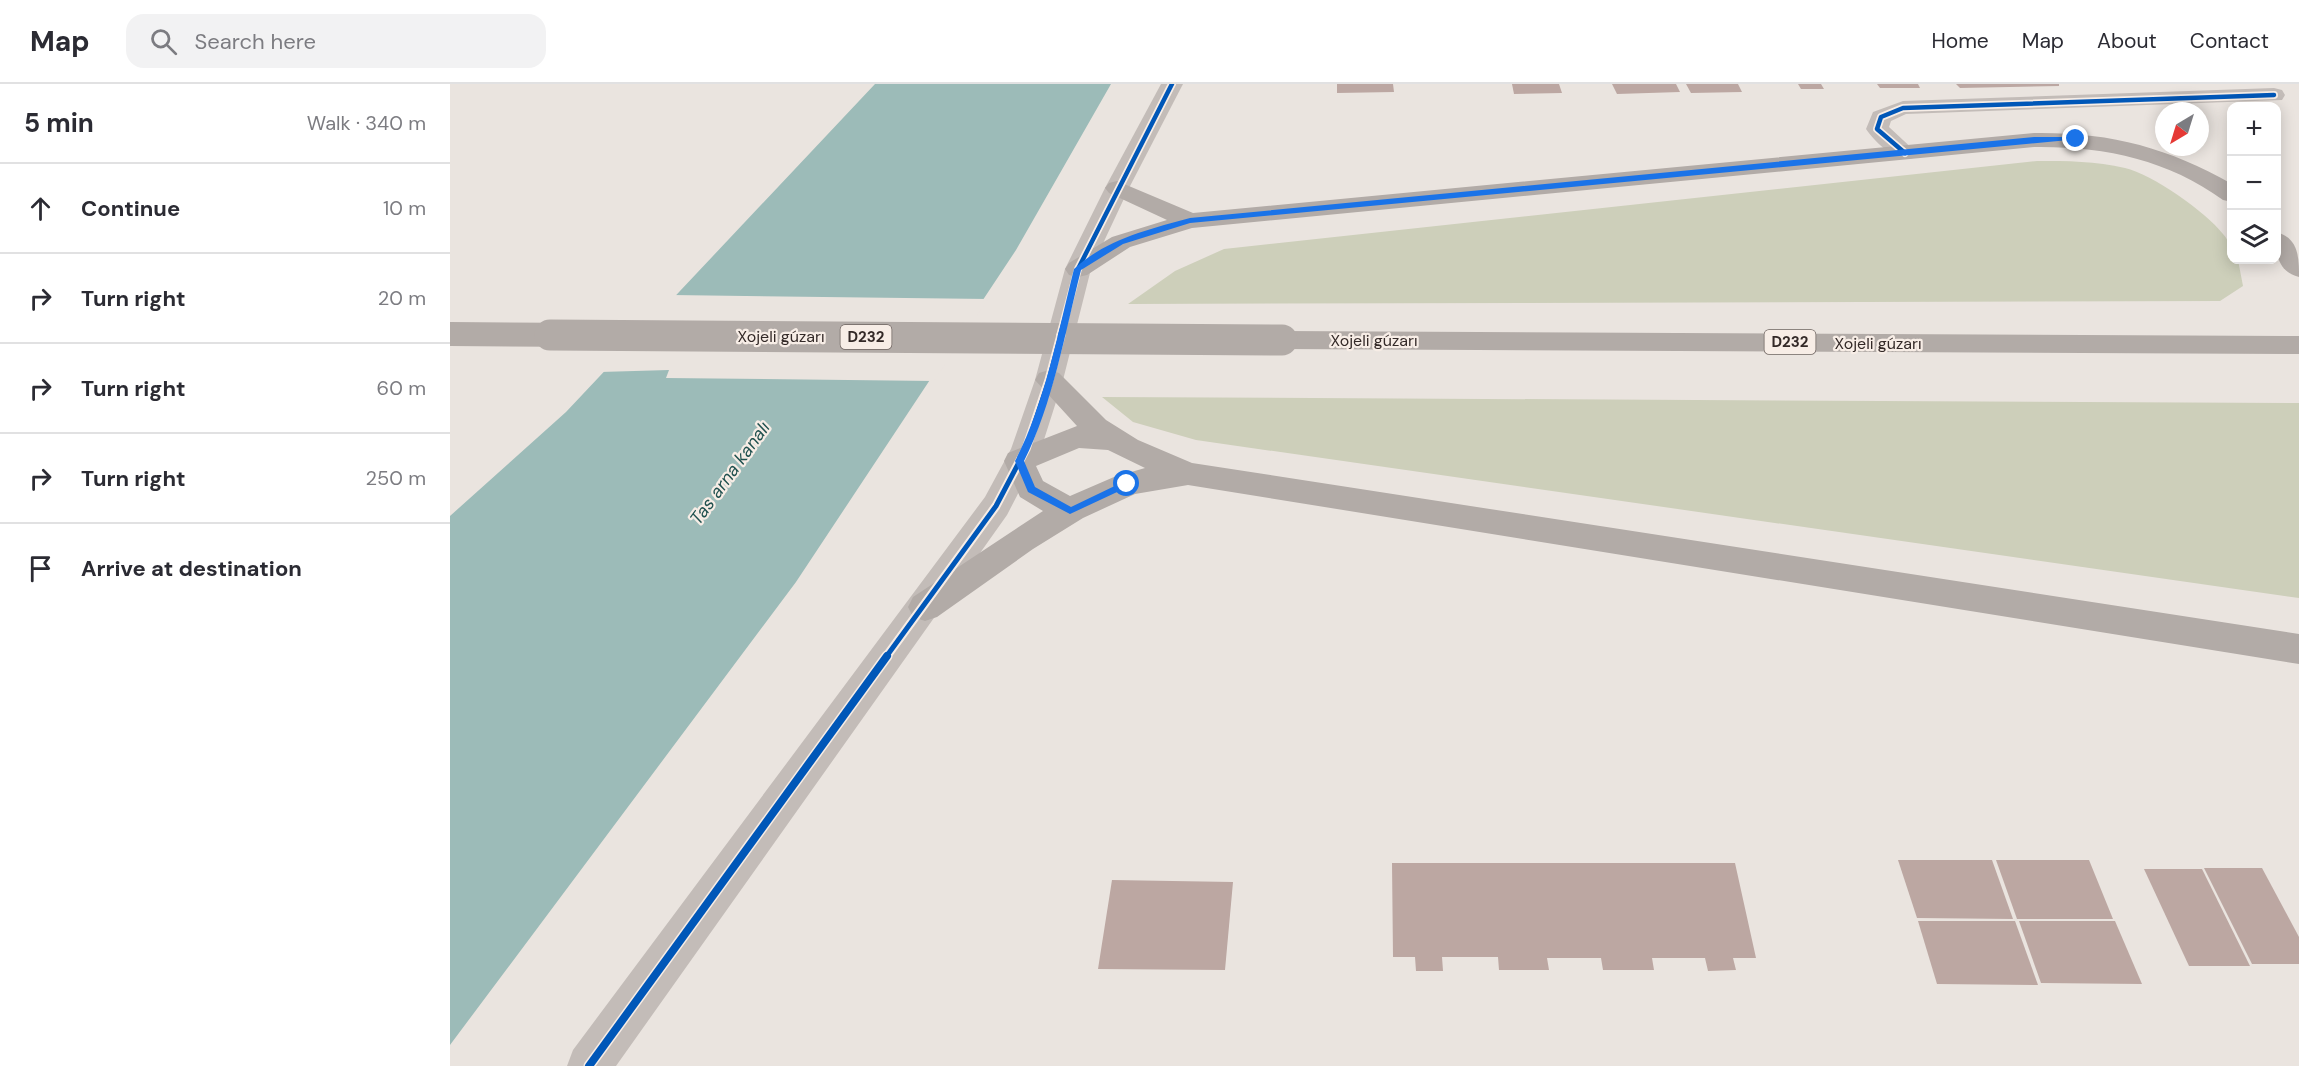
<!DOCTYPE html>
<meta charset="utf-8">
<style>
body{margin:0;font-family:"DM Sans",sans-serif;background:#f2f2f3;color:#2b2b33}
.controls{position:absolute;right:18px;top:18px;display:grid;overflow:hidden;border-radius:12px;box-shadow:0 3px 15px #0003}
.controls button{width:54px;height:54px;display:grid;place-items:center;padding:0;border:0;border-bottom:2px solid #e1e1e2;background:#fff;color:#2b2b33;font:30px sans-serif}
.compass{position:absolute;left:1705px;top:18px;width:54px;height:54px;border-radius:50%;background:#fff;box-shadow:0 3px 15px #0003;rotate:218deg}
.stop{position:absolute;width:18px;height:18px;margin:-14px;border:4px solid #1a73e8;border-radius:50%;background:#fff}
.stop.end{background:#1a73e8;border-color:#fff;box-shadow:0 2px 6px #0008}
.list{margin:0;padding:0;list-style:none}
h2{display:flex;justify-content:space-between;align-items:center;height:78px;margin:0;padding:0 24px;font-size:26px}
h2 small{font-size:20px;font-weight:400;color:#7c7c81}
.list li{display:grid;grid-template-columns:39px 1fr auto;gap:18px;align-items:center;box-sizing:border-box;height:90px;padding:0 24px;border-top:2px solid #e1e1e2}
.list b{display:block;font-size:22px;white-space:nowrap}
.list em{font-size:20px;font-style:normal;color:#7c7c81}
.icon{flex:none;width:33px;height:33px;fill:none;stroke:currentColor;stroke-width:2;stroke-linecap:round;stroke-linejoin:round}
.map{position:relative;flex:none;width:1849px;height:982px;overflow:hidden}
header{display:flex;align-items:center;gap:36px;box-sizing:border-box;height:84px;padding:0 30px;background:#fff;border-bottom:2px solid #e1e1e2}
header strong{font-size:28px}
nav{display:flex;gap:33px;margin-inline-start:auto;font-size:21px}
.search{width:420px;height:54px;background:#f2f2f3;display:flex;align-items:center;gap:15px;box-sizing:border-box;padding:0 21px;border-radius:18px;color:#7c7c81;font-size:22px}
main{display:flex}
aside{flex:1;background:#fff}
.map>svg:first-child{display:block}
.green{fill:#cdcfba}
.water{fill:#9cbbb8}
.pier{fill:#eae4df}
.building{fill:#bca7a2}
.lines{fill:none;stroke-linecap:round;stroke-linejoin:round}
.minor{fill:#c3bcb8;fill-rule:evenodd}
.tertiary{fill:#c3bcb8;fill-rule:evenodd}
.primary{fill:#b2aba7;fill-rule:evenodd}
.primary-bridge-far1{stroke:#b2aba7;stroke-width:24}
.primary-bridge{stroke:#b2aba7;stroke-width:31}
.cycleway-far2-casing{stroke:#f7ede6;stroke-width:8}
.cycleway-far1-casing{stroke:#f7ede6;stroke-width:9}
.cycleway-casing{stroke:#f7ede6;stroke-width:11}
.cycleway-far2{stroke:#0057b8;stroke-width:4.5}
.cycleway-far1{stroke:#0057b8;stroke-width:5}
.cycleway{stroke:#0057b8;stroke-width:8}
.route{fill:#1a73e8}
.labels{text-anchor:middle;stroke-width:4.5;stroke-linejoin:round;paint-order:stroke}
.shield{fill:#f7ede6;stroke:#6e6460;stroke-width:1.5}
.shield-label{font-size:15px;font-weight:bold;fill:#332927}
.street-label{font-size:16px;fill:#332927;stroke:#f7ede6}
.water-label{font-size:18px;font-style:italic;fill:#20514f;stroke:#f7ede6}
</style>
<header>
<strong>Map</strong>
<div class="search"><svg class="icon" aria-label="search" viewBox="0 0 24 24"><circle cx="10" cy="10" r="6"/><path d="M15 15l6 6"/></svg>Search here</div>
<nav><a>Home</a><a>Map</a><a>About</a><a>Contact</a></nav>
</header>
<main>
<aside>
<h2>5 min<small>Walk · 340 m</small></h2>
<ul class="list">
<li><svg class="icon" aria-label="ahead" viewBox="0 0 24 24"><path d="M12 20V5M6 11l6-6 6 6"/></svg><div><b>Continue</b></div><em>10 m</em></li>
<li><svg class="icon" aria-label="right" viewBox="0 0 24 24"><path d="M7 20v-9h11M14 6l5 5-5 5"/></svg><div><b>Turn right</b></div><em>20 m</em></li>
<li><svg class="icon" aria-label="right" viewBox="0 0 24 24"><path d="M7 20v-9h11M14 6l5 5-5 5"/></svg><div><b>Turn right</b></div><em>60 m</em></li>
<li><svg class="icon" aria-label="right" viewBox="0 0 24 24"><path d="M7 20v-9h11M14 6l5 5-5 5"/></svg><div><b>Turn right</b></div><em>250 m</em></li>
<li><svg class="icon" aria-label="arrive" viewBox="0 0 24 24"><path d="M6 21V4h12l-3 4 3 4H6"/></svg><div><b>Arrive at destination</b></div></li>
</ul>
</aside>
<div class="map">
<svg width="1849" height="982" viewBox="0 0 1849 982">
<rect width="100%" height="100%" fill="#eae4df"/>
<g class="green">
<path d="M1587 77C1617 77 1646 77 1675 84 1702 90 1756 128 1773 150 1780 158 1782 166 1782 176H1788L1793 202 1770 217 678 220 725 187 774 165Z"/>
<path d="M652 313 1849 319V514L746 356 683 338Z"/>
</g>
<path class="water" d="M425 0H661L566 166 346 498 0 961V432L116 328Z"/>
<path class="pier" d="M222 211 538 215 484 297 216 294 219 286 150 288Z"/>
<g class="building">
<path d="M887 0H943L944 8 887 9Z"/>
<path d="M1062 0H1109L1112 9 1064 10Z"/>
<path d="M1162 0H1226L1230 8 1167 10Z"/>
<path d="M1236 0H1288L1292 8 1241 9Z"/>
<path d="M1348 0H1371L1374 5H1351Z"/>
<path d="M1427 0H1468L1470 4H1430Z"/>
<path d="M1506 0H1609V2L1510 4Z"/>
<path d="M1448 776H1542L1563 835 1467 834Z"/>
<path d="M1546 776H1639L1663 835H1567Z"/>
<path d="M942 779H1285L1306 874H1283L1286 886 1258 887 1255 874H1202L1204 886H1153L1151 874H1097L1099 886H1049L1048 873H992L993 887H966L965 873H943Z"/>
<path d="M1754 784H1812L1849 853V880H1802Z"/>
<path d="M1694 785H1752L1800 882H1739Z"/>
<path d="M662 796 783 798 775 886 648 885Z"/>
<path d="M1468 837H1565L1588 901 1487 900Z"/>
<path d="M1569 837H1665L1692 900 1591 899Z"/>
</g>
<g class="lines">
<g class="minor">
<path d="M711 0H733L679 104 675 109 667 111 659 109 655 104Z"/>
<path d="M1824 4 1832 6 1835 11 1832 16 1456 30 1441 37 1439 43 1467 69 1463 74C1445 78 1426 59 1416 45L1423 28 1453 17Z"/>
</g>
<path class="tertiary" d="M667 97 675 99 679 104 641 185 613 296 591 365 557 431 166 982H117L123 966 535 413 561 365 585 296 615 185 655 104 659 99Z"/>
<g class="primary">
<path d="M1584 49C1659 48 1717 63 1782 100V118L1773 116C1717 75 1652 62 1584 63L742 144 680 163 637 191 628 193 619 191 615 185 619 179 662 153 717 136 659 109 655 104 659 99 667 97 743 129Z"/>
<path d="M1826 148C1849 154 1849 174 1849 193 1826 187 1826 168 1826 148Z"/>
<path d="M832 247 1849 252V270L832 265 822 263 818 256 822 249Z"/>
<path d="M599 286 609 289 656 336 688 356 742 379 1849 550V580L738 401 685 410 633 434 583 465 487 533 475 537 463 533 458 523 463 513 593 427 570 413 554 377 558 369 627 342 585 296 589 289ZM629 364 658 366 695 384 664 393 620 412 593 397 586 382Z"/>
</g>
<path class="primary-bridge-far1" d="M0 250 308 252"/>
<path class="primary-bridge" d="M100 251 832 256"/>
<defs>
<g id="cycleway-far2">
<path d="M1455 69 1427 45 1431 33 1453 24 1824 11"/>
<path d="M610 252 628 185 722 0"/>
</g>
<path id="cycleway-far1" d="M436 573 546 422 576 365 599 296 611 251"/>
<path id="cycleway" d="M139 982 437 572"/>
</defs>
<use href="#cycleway-far2" class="cycleway-far2-casing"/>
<use href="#cycleway-far1" class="cycleway-far1-casing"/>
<use href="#cycleway" class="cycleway-casing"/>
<use href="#cycleway-far2" class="cycleway-far2"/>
<use href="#cycleway-far1" class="cycleway-far1"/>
<use href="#cycleway" class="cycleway"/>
</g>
<path class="route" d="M1584 53H1626L1629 55 740 139 673 160 631 186C615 248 603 320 574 377L585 403 621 423 673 398H680V402L620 430 578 408 565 377C595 320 608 248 624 185 655 156 699 145 740 134Z"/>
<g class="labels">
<g class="shield">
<rect x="390.5" y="241" width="51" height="24" rx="4.5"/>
<rect x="1314.5" y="246" width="51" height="24" rx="4.5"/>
</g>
<g class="shield-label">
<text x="416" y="258">D232</text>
<text x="1340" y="263">D232</text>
</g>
<g class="street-label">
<text x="331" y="258">Xojeli gúzarı</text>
<text x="924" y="262">Xojeli gúzarı</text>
<text x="1428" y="265">Xojeli gúzarı</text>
</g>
<g class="water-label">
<text transform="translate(280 389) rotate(-54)" y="6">Tas arna kanalı</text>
</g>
</g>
</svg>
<div class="controls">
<button>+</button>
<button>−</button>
<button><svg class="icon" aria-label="layers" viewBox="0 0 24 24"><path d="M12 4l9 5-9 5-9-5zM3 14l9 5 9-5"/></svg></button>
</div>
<svg class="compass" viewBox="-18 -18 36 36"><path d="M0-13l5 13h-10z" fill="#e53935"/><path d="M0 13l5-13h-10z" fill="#7c7c81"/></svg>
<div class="stop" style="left:677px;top:400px"></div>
<div class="stop end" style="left:1626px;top:55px"></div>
</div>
</main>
